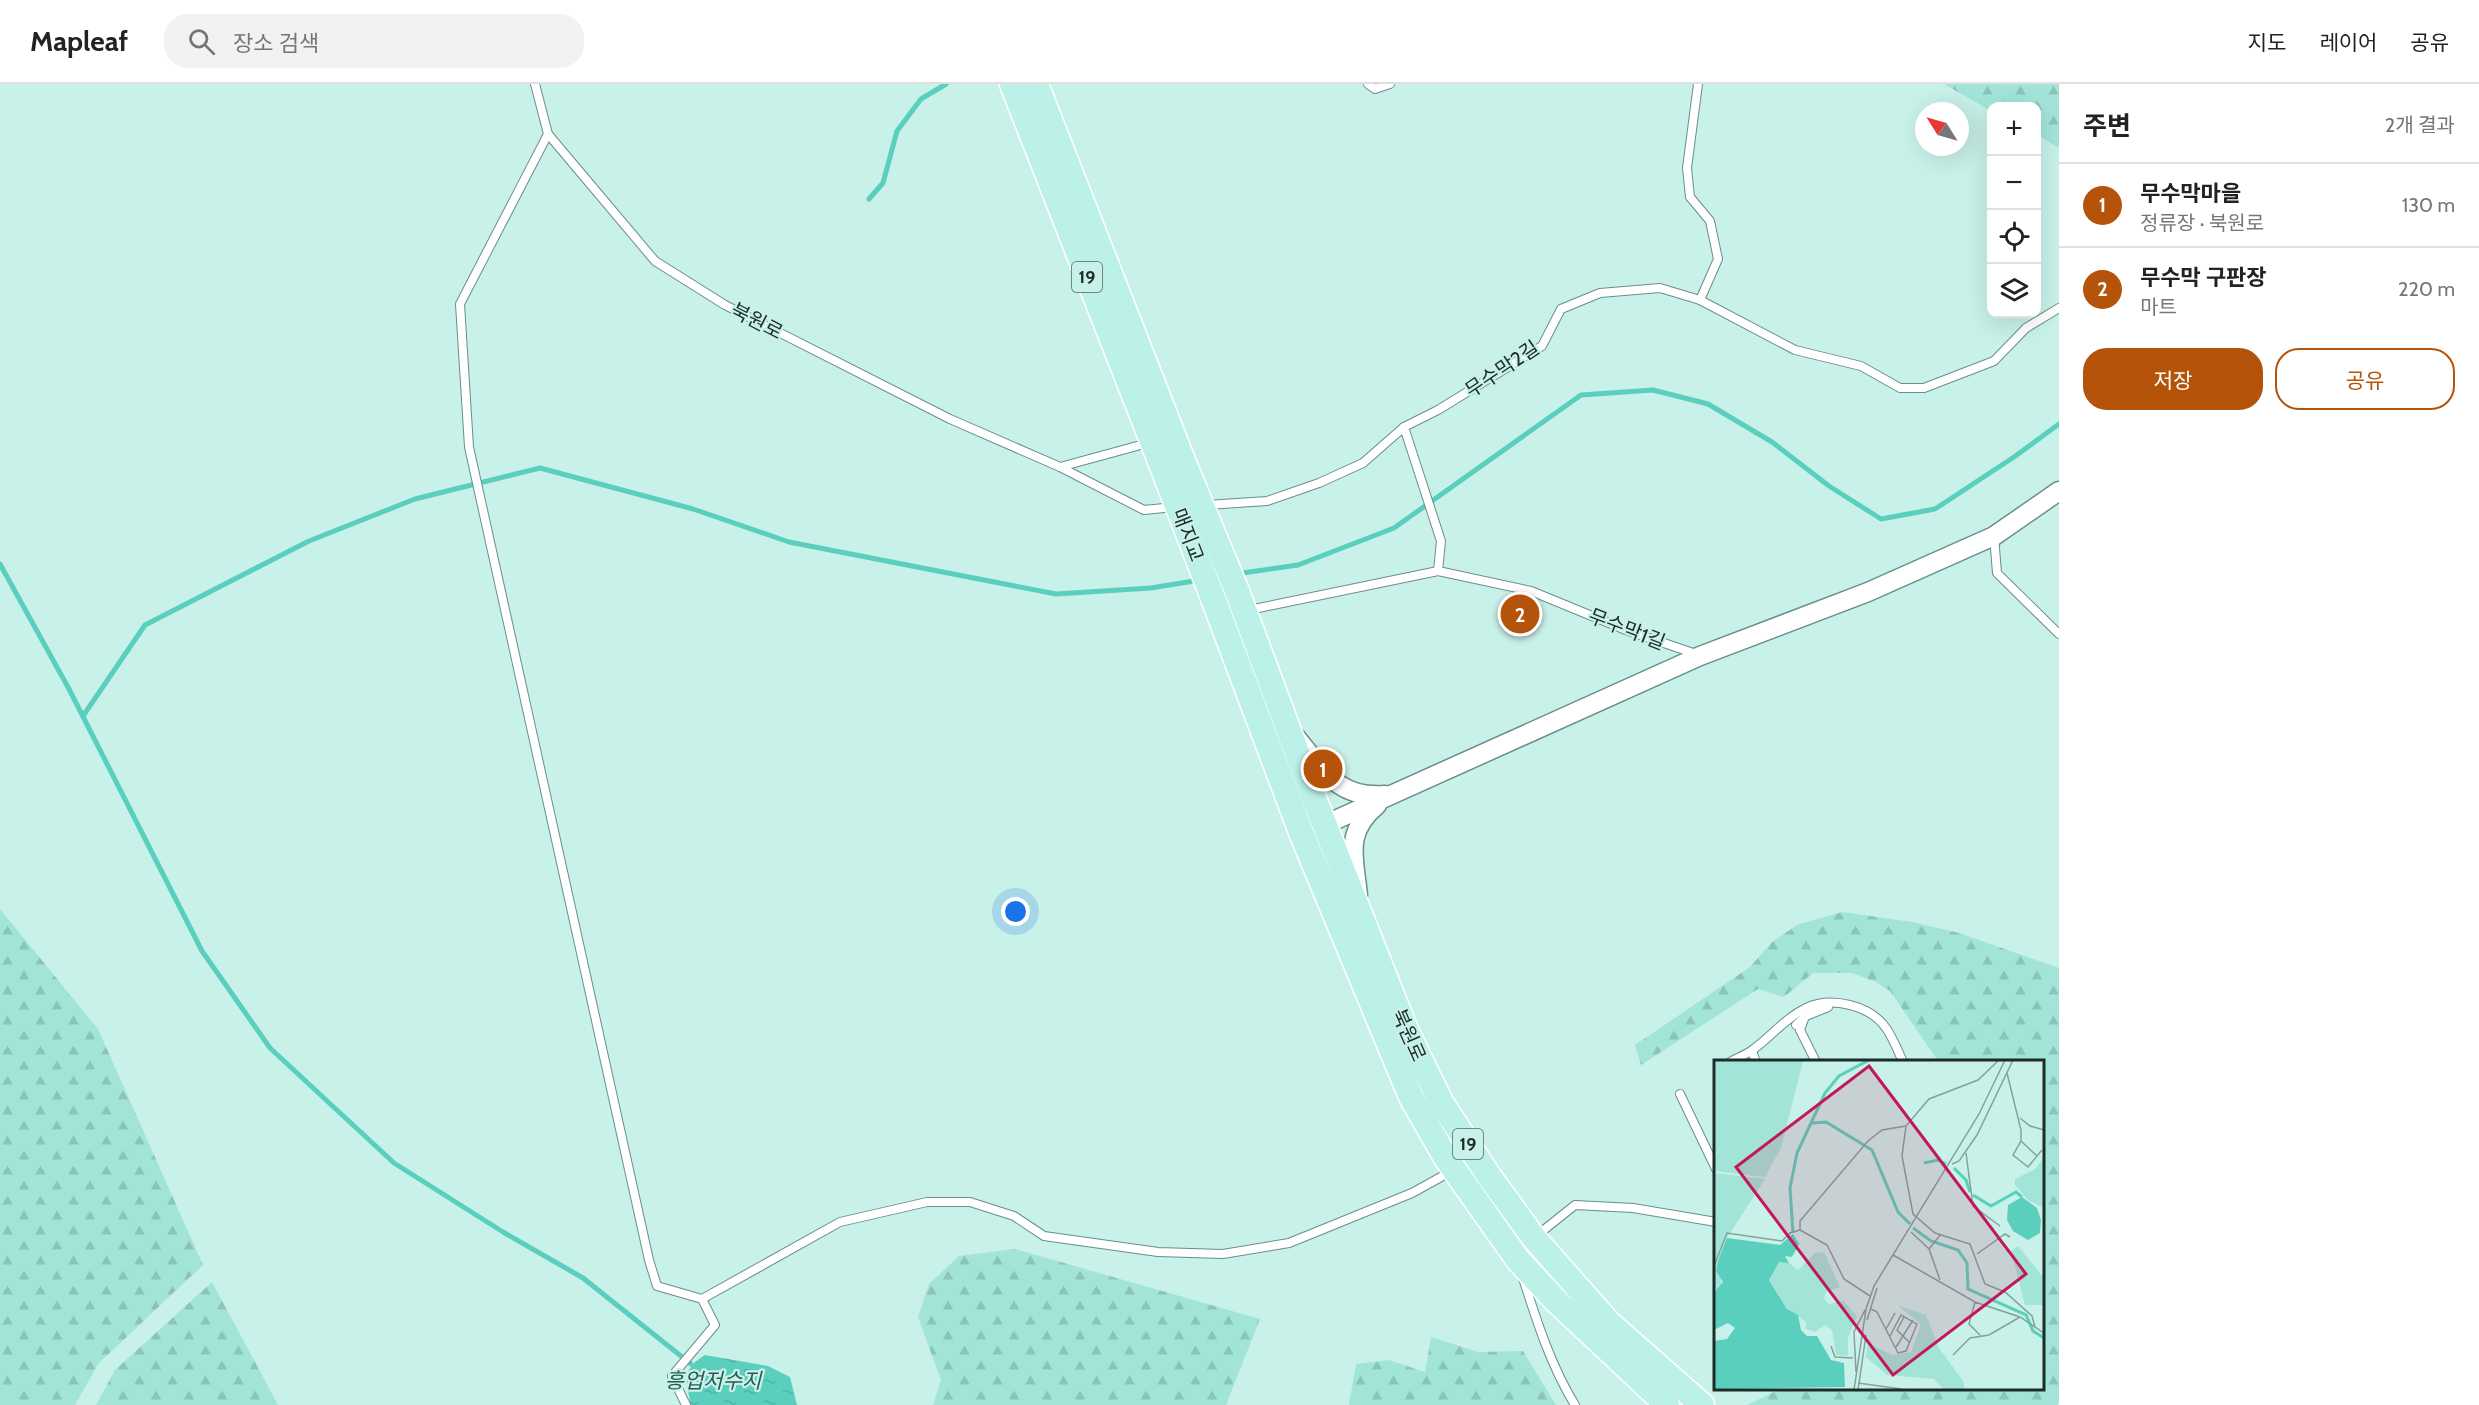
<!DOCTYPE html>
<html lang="ko">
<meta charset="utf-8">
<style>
body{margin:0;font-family:Cabin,"Noto Sans KR",sans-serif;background:#f2f2f2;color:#222}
.controls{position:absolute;right:18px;top:18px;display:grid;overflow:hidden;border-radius:12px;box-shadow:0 6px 24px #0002}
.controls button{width:54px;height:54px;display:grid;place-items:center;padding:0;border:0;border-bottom:2px solid #e0e0e0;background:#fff;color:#222;font:30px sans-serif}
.compass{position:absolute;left:1915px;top:18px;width:54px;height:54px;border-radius:50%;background:#fff;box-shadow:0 6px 24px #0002;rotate:307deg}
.you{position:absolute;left:1016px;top:828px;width:21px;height:21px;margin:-15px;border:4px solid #fff;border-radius:50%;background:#1a73e8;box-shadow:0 0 0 9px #1a73e833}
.badge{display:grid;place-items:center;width:39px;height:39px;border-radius:50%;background:#b45309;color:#fff;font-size:20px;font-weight:700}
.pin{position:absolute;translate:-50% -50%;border:3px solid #fff;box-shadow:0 2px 6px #0006}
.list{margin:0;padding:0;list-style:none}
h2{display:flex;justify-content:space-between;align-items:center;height:78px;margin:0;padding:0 24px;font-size:26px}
h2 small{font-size:20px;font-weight:400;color:#767676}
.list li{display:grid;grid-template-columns:39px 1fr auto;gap:18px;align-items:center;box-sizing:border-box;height:84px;padding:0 24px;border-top:2px solid #e0e0e0}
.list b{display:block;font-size:22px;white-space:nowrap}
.list p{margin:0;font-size:20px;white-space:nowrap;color:#767676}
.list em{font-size:20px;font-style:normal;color:#767676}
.actions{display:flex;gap:12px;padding:18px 24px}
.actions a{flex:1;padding:14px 0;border:2px solid #b45309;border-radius:24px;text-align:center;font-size:21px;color:#b45309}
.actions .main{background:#b45309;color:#fff}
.icon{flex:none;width:33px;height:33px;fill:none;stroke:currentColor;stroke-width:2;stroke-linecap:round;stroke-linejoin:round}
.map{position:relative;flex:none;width:2059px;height:1321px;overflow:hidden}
header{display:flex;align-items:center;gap:36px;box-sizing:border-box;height:84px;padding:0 30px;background:#fff;border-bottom:2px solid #e0e0e0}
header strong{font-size:28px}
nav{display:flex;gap:33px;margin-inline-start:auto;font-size:21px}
.search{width:420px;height:54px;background:#f2f2f2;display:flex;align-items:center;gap:15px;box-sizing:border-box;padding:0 21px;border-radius:24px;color:#767676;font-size:22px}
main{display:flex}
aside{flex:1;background:#fff}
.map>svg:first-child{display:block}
.forest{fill:url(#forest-firs)}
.water{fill:url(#water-ripples)}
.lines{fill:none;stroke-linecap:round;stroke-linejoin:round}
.stream{stroke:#5bcfbd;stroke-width:5}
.service-casing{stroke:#698f88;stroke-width:10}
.tertiary-casing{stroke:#698f88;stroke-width:21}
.primary-casing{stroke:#fff;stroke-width:27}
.service{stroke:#fff;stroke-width:8}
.tertiary{stroke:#fff;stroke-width:18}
.primary{stroke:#bbf1e8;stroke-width:24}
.primary-bridge-casing{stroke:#fff;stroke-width:27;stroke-linecap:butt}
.primary-bridge{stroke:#bbf1e8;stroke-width:24}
.labels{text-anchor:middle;stroke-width:4.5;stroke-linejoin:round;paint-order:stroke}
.shield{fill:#c8f1e9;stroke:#506763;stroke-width:1.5}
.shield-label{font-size:18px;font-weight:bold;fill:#1c2c29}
.street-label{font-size:20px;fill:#1c2c29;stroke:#c8f1e9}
.water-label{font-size:21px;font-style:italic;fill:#295b52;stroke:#c8f1e9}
.inset-river{fill:none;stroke:#5bcfbd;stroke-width:3}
.inset-road{fill:none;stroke:#83a29c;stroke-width:1.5}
.view{fill:#c2185b;fill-opacity:0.15;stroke:#c2185b;stroke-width:3}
.inset-edge{fill:none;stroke:#1c2c29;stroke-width:3}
</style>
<header>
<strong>Mapleaf</strong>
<div class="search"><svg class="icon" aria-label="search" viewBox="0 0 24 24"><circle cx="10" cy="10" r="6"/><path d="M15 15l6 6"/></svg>장소 검색</div>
<nav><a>지도</a><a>레이어</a><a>공유</a></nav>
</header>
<main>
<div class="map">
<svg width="2059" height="1321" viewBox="0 0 2059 1321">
<defs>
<pattern id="forest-firs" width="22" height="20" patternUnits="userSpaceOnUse" patternTransform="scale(1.5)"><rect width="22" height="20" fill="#a2e5d8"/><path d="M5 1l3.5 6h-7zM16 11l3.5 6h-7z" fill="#8bc5b9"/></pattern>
<pattern id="water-ripples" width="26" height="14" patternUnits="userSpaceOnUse" patternTransform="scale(1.5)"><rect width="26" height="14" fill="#5bcfbd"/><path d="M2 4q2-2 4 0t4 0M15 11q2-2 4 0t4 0" fill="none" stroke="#4fb2a2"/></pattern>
</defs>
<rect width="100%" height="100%" fill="#c8f1e9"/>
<g class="forest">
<path d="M1944 0H2059V64L2037 51 2036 22H1992L1991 27Z"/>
<path d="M0 825 98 945 203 1181 98 1280 75 1321H0Z"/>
<path d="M1842 828 1912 838 1959 849 2059 884V1318L2057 1321H1747L1780 1305 2042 1304V978L1938 977 1890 907 1876 898 1852 889H1813L1784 913 1758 905 1641 981 1635 961 1750 883 1772 858 1797 841Z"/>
<path d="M1015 1165 1260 1235 1226 1321H933L941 1296 918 1233 929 1200 959 1172Z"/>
<path d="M212 1198 278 1321H96L115 1286Z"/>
<path d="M1431 1253 1478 1268 1523 1267 1556 1321H1349L1356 1280 1389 1276 1425 1288Z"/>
</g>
<path class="water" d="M705 1271 768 1282 790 1293 797 1321H691C686 1296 681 1286 705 1271Z"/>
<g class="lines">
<g class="stream">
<path d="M869 115 883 99 897 47 921 15 946 0"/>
<path d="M0 480 69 605 202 867 270 964 394 1079 503 1148 583 1194 691 1280"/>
<path d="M1236 490 1298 481 1394 444 1581 311 1653 306 1708 320 1772 358 1829 402 1881 435 1935 425 2014 373 2059 340"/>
<path d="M83 632 145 541 309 457 415 415 540 384 693 425 789 458 1056 510 1151 504 1200 496"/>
</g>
<defs>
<g id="service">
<path d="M535 0 548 50 655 177 725 221 950 335 1060 383 1144 426 1174 423"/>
<path d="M1368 0 1375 5 1390 0"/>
<path d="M1698 0 1687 84 1690 113 1710 137 1718 175 1700 216"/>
<path d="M548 50 460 220 469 363 649 1176 657 1202 702 1215 715 1241 672 1292 686 1321"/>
<path d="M1404 343 1441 457 1438 487"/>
<path d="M1060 383 1148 359"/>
<path d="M1207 421 1267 417 1319 399 1363 379 1404 343 1438 326 1542 262 1561 225 1600 209 1660 204 1700 216 1795 266 1861 282 1900 304H1924L1994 277 2026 244 2059 224"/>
<path d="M1994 452 1997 489 2059 550"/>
<path d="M1249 526 1438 487 1531 507 1626 546 1696 570"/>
<path d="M1804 935 1800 946 1816 978"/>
<path d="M1796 941 1806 932 1828 923"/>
<path d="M1753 970 1756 978"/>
<path d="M1730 978C1737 974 1745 971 1751 967 1770 954 1785 934 1806 924 1831 912 1870 921 1886 944 1893 954 1898 967 1903 978"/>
<path d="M1680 1010 1716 1085"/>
<path d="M1535 1153 1575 1121 1633 1124 1716 1138"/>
<path d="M1523 1194C1537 1238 1551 1282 1575 1321"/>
<path d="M702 1215 840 1138 927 1118H970L1014 1132 1044 1152 1158 1168 1223 1170 1289 1159 1412 1109 1450 1088"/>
</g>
<g id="tertiary">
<path d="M1295 652C1323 685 1337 715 1385 711"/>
<path d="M1302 751 1700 572 1868 508 1994 452 2059 407"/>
<path d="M1358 811C1354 773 1344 748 1377 721"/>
</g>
<g id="primary">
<path d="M1012 0 1163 385"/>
<path d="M1036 0 1184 379"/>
<path d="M1237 507 1312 709 1406 946 1441 1018 1489 1092 1534 1154 1609 1239 1702 1321"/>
<path d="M1214 517 1302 751 1411 1013 1446 1074 1518 1176 1556 1217 1667 1321"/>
</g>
</defs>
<use href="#service" class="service-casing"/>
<use href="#tertiary" class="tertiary-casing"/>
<use href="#primary" class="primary-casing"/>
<use href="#service" class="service"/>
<use href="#tertiary" class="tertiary"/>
<use href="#primary" class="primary"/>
<defs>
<g id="primary-bridge">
<path d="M1184 379 1237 507"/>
<path d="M1163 385 1214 517"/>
</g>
</defs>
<use href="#primary-bridge" class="primary-bridge-casing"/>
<use href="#primary-bridge" class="primary-bridge"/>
</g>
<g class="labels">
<g class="shield">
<rect x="1072" y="178" width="30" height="30" rx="4.5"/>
<rect x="1453" y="1045" width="30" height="30" rx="4.5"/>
</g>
<g class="shield-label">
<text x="1087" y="199">19</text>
<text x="1468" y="1066">19</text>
</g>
<g class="street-label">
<text transform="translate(757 237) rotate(27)" y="7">북원로</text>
<text transform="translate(1502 285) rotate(-34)" y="7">무수막2길</text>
<text transform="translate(1188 451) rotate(69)" y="7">매지교</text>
<text transform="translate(1627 545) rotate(21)" y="7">무수막1길</text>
<text transform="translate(1409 951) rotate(66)" y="7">북원로</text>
</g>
<g class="water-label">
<text x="713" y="1304">흥업저수지</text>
</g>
</g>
<g transform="translate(1714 976)">
<rect width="330" height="330" fill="#c8f1e9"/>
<path d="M0 1H89L67 88 51 117 0 111ZM330 97V148L314 140 301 125V119L321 109ZM0 113 51 119 13 178 6 213 8 227 0 233ZM304 186 330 218V245H311L297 191ZM110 192 126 227 112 232 110 239 115 244 129 241 143 256 134 278V296L122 295 118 270 111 265 101 272 92 269V262L73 249 55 219 65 202 75 203 84 210 101 193ZM183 245 212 255 225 288 249 321 251 329H229L220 319 173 315 152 297 154 283 178 295 197 292 207 264Z" fill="#a2e5d8"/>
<path d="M308 137 323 148 327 160 326 173 314 180 299 171 293 160 294 145ZM79 174 85 184 78 197 71 196 75 203 65 202 55 220 73 249 84 255 87 270 93 276H103L117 300 130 303 131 327 0 329V281L13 279 21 268 14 263 0 270V233L9 222 2 211 4 201 13 178 66 185Z" fill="#5bcfbd"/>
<path class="inset-river" d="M98 63 112 62 158 90 184 152 196 164M210 103 224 100 232 104M240 108 252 120 256 132M259 135 277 146 302 132 308 137M199 168 217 181 244 190 253 203 254 229 312 255 319 271 330 278M79 173 76 128 83 93 111 33 125 16 155 0"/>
<path class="inset-road" d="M285 0 264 20 215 39 192 66 188 96 199 154 221 173 256 184 271 224 291 232 318 256 321 267M293 13 307 70V81L299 95 314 107 328 90M306 58 316 66 330 70M307 81 323 96M252 93 259 146 286 166M238 104 245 101 263 75 299 0M86 170V161L154 81 168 70 192 66M86 170 113 185 130 219 156 236M197 172 215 189 226 220M215 189 227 174M263 194 291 174 296 177M179 195 261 242 306 257 330 273M0 206 13 173 68 181 76 173 86 170M261 242 255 264 266 275M157 249 163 252 184 293 192 291 203 264 187 255 176 276M190 257 183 270 196 283M153 260 163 228M172 269 181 253M117 286 121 297 139 298M182 287 199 260M239 295 256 278 275 275 306 257M142 312 140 272 151 250M144 323 187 329M140 330 152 249 160 226 265 54 291 0M144 330 152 275"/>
<path class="view" d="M155 6 312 214 179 315 22 107Z"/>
<rect width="330" height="330" class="inset-edge"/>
</g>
</svg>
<div class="controls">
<button>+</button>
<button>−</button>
<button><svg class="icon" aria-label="locate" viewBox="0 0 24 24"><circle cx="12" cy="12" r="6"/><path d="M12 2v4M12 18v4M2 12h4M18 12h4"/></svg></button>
<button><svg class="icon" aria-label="layers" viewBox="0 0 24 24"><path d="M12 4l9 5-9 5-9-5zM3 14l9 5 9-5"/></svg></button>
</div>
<svg class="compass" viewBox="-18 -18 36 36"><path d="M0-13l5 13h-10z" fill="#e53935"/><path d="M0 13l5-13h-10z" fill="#767676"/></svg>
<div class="you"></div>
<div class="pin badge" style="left:1323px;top:685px">1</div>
<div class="pin badge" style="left:1520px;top:530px">2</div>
</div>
<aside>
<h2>주변<small>2개 결과</small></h2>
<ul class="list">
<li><span class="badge">1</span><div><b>무수막마을</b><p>정류장 · 북원로</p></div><em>130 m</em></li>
<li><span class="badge">2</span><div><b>무수막 구판장</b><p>마트</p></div><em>220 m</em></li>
</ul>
<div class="actions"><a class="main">저장</a><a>공유</a></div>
</aside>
</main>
